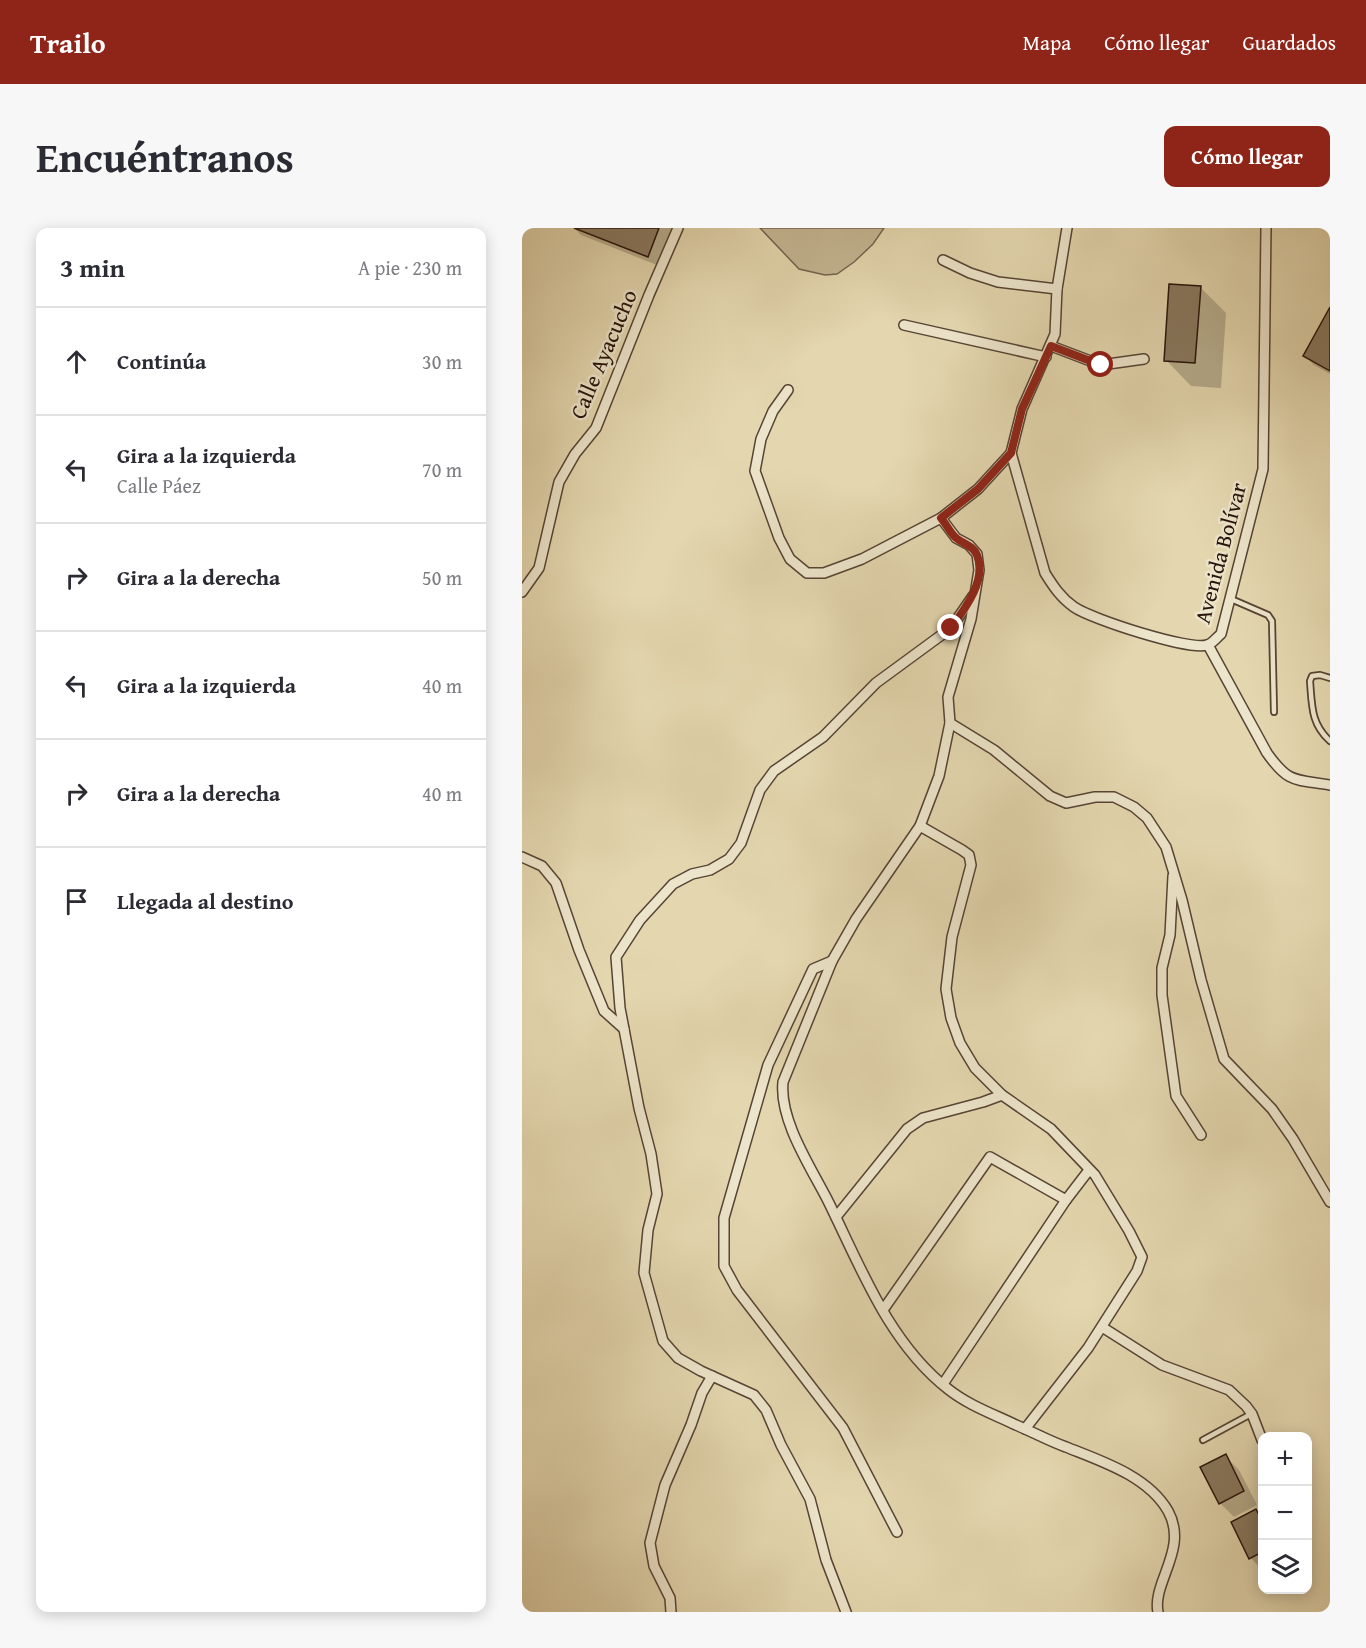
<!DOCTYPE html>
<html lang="es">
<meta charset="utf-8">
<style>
body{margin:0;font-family:"Gentium Book Plus",serif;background:#f7f7f7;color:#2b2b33}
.controls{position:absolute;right:18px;bottom:18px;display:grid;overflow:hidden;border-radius:12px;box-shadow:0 3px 15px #0003}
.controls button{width:54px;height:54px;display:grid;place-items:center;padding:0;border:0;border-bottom:2px solid #e1e1e2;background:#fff;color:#2b2b33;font:30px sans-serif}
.stop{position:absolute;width:18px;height:18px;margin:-14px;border:4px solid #8f2418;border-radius:50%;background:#fff}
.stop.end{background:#8f2418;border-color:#fff;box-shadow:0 2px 6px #0008}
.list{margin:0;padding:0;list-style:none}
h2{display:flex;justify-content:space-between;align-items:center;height:78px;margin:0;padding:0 24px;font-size:26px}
h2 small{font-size:20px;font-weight:400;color:#7c7c81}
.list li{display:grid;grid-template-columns:39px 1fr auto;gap:18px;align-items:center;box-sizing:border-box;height:108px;padding:0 24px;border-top:2px solid #e1e1e2}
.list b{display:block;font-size:22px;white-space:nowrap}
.list p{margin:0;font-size:20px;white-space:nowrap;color:#7c7c81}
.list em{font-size:20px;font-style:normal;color:#7c7c81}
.icon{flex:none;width:33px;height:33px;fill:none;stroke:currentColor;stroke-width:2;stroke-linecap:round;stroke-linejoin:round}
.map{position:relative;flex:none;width:808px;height:1384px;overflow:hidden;border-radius:12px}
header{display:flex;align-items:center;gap:36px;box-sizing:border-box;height:84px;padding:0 30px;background:#8f2418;color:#fff}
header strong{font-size:28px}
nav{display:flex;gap:33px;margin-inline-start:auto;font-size:21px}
.intro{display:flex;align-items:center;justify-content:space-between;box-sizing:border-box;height:144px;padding:0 36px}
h1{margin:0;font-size:42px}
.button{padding:15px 27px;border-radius:12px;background:#8f2418;color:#fff;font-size:21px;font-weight:700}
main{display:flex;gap:36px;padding:0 36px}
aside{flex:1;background:#fff;border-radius:12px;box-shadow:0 3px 15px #0003}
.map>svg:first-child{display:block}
.green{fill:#c4b693;stroke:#75644f;stroke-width:1.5}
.shadow{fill:#0003}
.building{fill:#897960;stroke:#26130b;stroke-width:1.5}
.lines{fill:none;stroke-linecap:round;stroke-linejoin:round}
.service-casing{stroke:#564434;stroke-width:8}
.minor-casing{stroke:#564434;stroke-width:12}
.service{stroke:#ede5cb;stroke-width:4.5}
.minor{stroke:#ede5cb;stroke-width:9}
.route{stroke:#8f2418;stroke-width:8}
.labels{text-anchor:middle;stroke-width:5;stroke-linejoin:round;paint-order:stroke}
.street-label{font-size:22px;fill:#26130b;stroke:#ede5cb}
</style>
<header>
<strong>Trailo</strong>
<nav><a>Mapa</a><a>Cómo llegar</a><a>Guardados</a></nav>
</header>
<div class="intro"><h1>Encuéntranos</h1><a class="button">Cómo llegar</a></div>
<main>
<aside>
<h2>3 min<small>A pie · 230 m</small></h2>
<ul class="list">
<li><svg class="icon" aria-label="ahead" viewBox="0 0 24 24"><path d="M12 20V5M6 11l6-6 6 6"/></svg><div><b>Continúa</b></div><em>30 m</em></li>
<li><svg class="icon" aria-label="left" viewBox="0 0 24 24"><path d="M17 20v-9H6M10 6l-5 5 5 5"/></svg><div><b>Gira a la izquierda</b><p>Calle Páez</p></div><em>70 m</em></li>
<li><svg class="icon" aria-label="right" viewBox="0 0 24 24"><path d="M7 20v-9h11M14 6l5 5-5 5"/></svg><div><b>Gira a la derecha</b></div><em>50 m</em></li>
<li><svg class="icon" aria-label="left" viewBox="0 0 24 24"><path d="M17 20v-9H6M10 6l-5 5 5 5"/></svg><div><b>Gira a la izquierda</b></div><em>40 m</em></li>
<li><svg class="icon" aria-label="right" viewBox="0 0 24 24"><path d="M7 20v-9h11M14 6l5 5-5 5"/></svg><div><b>Gira a la derecha</b></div><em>40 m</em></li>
<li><svg class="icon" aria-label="arrive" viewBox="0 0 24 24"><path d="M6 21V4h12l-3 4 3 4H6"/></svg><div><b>Llegada al destino</b></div></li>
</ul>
</aside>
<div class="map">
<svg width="808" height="1384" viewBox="0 0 808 1384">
<rect width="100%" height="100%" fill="#e4d7af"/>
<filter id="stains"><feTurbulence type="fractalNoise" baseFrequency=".00333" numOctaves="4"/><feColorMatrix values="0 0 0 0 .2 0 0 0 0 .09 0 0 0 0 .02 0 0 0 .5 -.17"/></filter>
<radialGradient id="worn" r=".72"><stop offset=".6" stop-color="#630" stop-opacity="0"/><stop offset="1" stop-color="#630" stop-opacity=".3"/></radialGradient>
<path class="green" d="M238 0H362L351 16 332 34 315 46 303 47 277 41Z"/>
<g class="shadow">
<path d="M52 0H150L135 37 59 7Z"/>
<path d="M678 59 704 85 699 160 669 158 644 132Z"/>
<path d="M808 82V146L792 137 783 128Z"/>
<path d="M703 1228 717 1242 735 1277 712 1289 698 1275Z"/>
<path d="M734 1282 740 1289V1342L729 1330Z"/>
</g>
<g class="building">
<path d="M52 0H137L126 29Z"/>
<path d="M647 56 679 58 673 135 642 133Z"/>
<path d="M808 79V143L781 128Z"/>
<path d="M704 1226 722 1263 697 1276 678 1239Z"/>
<path d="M734 1281 740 1293V1324L727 1331 709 1294Z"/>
</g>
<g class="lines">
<defs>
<g id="service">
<path d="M709 371 746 387 750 393 752 484"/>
<path d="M808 450 798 447 790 448 788 453C790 478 789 496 808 513"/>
<path d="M681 1212 729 1186"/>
</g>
<g id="minor">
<path d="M421 32 448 45 476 54 535 61"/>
<path d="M382 97 524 129"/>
<path d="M529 118 579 137 622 131"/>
<path d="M266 162 251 183 239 211 233 243 257 310 268 331 285 345H302L340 331 419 290 456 261 489 225 500 181 533 106 535 61 545 0"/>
<path d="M489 225 523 345C531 358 539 370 552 379 569 391 668 423 685 417 690 416 695 409 699 406L741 241 744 0"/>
<path d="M419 290 434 310 447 317 455 326 457 342 449 391 426 469 428 495 417 548 398 598 334 691 310 733 261 854C257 893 290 941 307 975 339 1040 367 1115 426 1161 446 1177 471 1186 494 1197 511 1204 527 1213 544 1219 579 1233 626 1248 646 1283 667 1321 630 1354 636 1384"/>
<path d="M0 364 17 340 37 254 53 226 74 200 127 67 156 0"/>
<path d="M686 417 745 525C767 556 773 551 808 557"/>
<path d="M428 495 472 522 528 568 544 575 573 569H592L612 579 625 590 644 619 660 672 679 752 702 831 750 881 771 911 808 974"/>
<path d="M398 598 440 622 447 627 449 637 430 709 424 761 429 790 438 815 453 840 480 867 529 901 573 947 607 1003 620 1029 615 1043 566 1120 503 1201"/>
<path d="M0 629 20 638 34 655 57 722 82 783 102 801"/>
<path d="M651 648 648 707 640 740V767L654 868 679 907"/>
<path d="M310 733 291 741 246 837 202 990V1038L215 1062 321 1200 375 1304"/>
<path d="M314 989 385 901 401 890 461 874 480 867"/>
<path d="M361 1082 468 929 544 972"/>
<path d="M580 1099 640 1137 707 1162 724 1178 730 1186 740 1212"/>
<path d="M421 1156 544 972 567 942"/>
<path d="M149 1384 148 1370 132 1338 128 1315 143 1257 169 1197 180 1165 190 1148"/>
<path d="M324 1384 304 1332 288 1271 259 1217 244 1182 232 1167 179 1143 156 1130 141 1113 122 1045 126 1002 135 966 129 926 117 880 98 780 94 729 118 692 151 656 170 646 188 642 207 631 219 615 238 562 252 543 301 509 354 455 429 400 451 368"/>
</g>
</defs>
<use href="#service" class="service-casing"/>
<use href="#minor" class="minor-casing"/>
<use href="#service" class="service"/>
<use href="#minor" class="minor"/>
</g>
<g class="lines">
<path class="route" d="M429 400C443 381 465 352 455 327 451 317 440 316 433 309 428 304 424 296 419 290L456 261 489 225 500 181 529 118 579 137"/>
</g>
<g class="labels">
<g class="street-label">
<text transform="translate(81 126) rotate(-67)" y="8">Calle Ayacucho</text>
<text transform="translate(698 325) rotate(-75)" y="8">Avenida Bolívar</text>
</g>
</g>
<rect width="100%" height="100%" filter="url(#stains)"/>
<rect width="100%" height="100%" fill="url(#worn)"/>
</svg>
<div class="controls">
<button>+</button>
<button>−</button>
<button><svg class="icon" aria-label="layers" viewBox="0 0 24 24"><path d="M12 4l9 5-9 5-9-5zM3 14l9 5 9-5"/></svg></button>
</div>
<div class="stop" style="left:579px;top:137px"></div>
<div class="stop end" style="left:429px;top:400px"></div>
</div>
</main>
